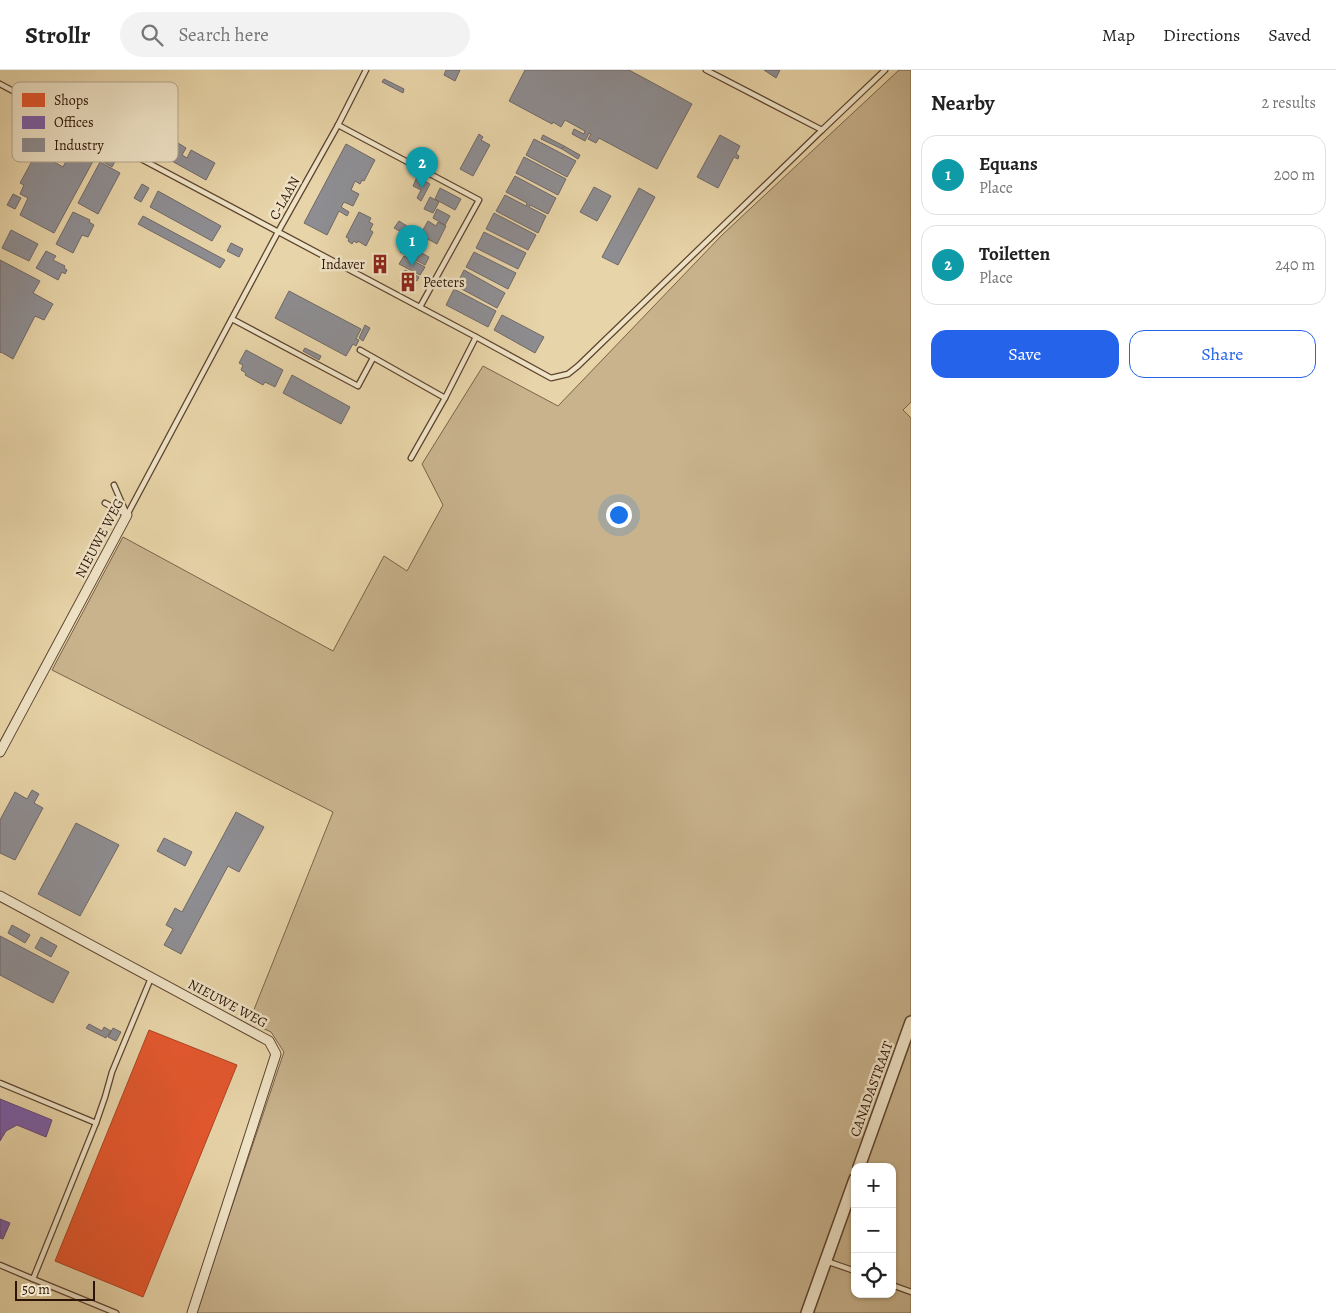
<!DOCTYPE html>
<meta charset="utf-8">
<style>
body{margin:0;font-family:Alegreya,serif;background:#f2f2f2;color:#222}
.controls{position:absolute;right:15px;bottom:15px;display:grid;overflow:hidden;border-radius:10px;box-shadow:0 1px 4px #0004}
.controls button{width:45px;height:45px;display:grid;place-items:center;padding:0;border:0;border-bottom:1px solid #e0e0e0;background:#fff;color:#222;font:25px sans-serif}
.scale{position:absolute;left:15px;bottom:12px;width:80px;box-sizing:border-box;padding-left:5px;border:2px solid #2e1307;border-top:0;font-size:14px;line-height:18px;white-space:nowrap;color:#2e1307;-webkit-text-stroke:4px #efe3c6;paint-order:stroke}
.you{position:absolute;left:618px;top:444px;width:18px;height:18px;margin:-12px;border:4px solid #fff;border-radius:50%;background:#1a73e8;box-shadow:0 0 0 8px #1a73e833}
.badge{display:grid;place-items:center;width:32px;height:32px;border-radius:50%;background:#2563eb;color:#fff;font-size:16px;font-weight:700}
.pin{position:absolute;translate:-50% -41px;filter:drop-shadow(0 1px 2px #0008)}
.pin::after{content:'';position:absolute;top:26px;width:18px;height:15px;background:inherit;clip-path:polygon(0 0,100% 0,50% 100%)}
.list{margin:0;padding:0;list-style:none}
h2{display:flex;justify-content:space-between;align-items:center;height:65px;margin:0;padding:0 20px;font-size:21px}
h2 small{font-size:16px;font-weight:400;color:#767676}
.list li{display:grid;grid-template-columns:32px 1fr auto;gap:15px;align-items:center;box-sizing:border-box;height:80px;margin:0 10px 10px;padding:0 10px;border:1px solid #e0e0e0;border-radius:15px}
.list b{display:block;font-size:19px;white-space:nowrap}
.list p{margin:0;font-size:16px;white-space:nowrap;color:#767676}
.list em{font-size:16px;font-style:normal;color:#767676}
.actions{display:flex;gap:10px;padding:15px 20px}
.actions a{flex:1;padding:11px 0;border:1px solid #2563eb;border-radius:15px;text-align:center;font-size:18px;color:#2563eb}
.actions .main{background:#2563eb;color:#fff}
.icon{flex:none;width:28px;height:28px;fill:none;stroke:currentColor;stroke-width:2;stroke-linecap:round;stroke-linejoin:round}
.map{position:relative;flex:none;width:911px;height:1243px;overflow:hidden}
header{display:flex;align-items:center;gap:30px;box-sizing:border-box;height:70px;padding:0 25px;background:#fff;border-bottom:1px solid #e0e0e0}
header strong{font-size:24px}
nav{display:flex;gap:28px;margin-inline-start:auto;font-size:18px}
.search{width:350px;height:45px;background:#f2f2f2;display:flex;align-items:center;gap:12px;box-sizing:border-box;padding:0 18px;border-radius:28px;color:#767676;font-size:19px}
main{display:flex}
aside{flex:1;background:#fff}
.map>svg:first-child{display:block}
.green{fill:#c8b38d;stroke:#7b634a;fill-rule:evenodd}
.shops{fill:#e4572e;stroke:#ad4322}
.offices{fill:#7b5ea7;stroke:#644877}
.industry{fill:#8d8d92;stroke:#706868}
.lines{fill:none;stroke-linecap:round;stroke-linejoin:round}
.service-casing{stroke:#5c432f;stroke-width:7}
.minor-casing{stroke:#5c432f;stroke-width:11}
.tertiary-casing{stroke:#5c432f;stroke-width:14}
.service{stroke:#efe3c6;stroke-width:4.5}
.minor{stroke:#efe3c6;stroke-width:9}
.tertiary{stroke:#efe3c6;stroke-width:11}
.labels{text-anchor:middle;stroke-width:5;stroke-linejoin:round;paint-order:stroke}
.street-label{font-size:14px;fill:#2e1307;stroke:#efe3c6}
.poi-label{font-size:14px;fill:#2e1307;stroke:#efe3c6;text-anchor:end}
.key{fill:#efe3c6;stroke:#b5a58d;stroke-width:1}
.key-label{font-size:14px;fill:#2e1307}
</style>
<header>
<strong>Strollr</strong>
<div class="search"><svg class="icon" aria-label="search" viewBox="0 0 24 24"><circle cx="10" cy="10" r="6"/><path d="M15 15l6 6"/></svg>Search here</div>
<nav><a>Map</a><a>Directions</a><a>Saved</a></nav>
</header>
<main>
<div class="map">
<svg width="911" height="1243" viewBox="0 0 911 1243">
<rect width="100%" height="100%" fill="#e7d4a8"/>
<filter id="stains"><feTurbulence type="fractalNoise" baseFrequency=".004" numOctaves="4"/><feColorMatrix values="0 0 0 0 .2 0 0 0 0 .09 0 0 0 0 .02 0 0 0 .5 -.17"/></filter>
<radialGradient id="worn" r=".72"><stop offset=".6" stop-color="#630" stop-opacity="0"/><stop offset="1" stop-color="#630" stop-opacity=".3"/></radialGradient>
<path class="green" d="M899 0H911V332L903 340 911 348V1243H196L284 982 271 962 249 952 333 742 52 600 123 467 333 581 384 486 407 501 443 435 422 394 483 296 558 336 722 165ZM855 1097H892V1224H855Z"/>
<path class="shops" d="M149 960 237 995 143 1227 55 1191Z"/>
<g class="offices">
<path d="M0 1029 52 1050 46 1067 17 1055 6 1061 0 1071Z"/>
<path d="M0 1149 10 1153 3 1169 0 1168Z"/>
</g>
<g class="industry">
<path d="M446 0H460L455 11 444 5Z"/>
<path d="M525 0H629L692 34 657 99 599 68 596 73 588 69 591 64 589 63 585 71 572 64 574 59 584 64 585 61 565 50 561 57 553 52 552 54 509 31Z"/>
<path d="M764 0H780L776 8Z"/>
<path d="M384 9 404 19 403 23 382 12Z"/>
<path d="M63 64 98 82 54 163 20 145 28 128 20 124 24 115 20 113 37 82 63 97 66 91 53 83Z"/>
<path d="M479 64 483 67 481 70 490 75 473 106 460 99Z"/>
<path d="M543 65 564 76 562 79 541 69Z"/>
<path d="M720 65 740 76 736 84 739 86 738 89 734 87 718 118 697 107Z"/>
<path d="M534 69 576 91 567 107 526 85Z"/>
<path d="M178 73 186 78 182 85 187 88 191 80 215 93 206 110 161 85 165 77 173 81Z"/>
<path d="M346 74 375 90 364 111 362 110 360 114 355 111 351 120 359 124 353 136 344 132 341 137 349 142 347 146 339 141 327 165 304 153Z"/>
<path d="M564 76 580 85 578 89 562 79Z"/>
<path d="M106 77 119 84 112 97 100 90Z"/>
<path d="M524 87 566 109 558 125 516 103Z"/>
<path d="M100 92 120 103 98 144 78 133Z"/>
<path d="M515 106 556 128 548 144 530 135 529 137 546 146 538 163 496 141 505 125 526 136 527 133 506 122Z"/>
<path d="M417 107 430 114 421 131 417 128 421 120 413 116Z"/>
<path d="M142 114 149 118 141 132 134 128Z"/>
<path d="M594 117 611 126 597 151 580 142Z"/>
<path d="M440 118 461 129 455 140 435 129Z"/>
<path d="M639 118 655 127 618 195 602 187Z"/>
<path d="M158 121 221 156 212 171 150 137Z"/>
<path d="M13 124 21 128 15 139 7 135Z"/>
<path d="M430 127 439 132 433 143 424 139Z"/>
<path d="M437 139 450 146 445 155 433 148Z"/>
<path d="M73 142 90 150 89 152 94 155 88 167 82 165 73 183 56 174Z"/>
<path d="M359 142 371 148 369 152 373 154 370 160 373 162 366 176 358 171 357 173 354 171 352 174 348 171 349 169 346 167Z"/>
<path d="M494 143 536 165 528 180 486 159Z"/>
<path d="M143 146 225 190 220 198 138 154Z"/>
<path d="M399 151 407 156 403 163 394 158Z"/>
<path d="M428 151 436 156 438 152 446 156 437 174 420 165Z"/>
<path d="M11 160 38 174 29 191 2 178Z"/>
<path d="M484 162 526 183 518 199 476 178Z"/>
<path d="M413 164 426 171 421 180 409 173Z"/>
<path d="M231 173 243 179 239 187 227 181Z"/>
<path d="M404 174 429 187 425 195 400 182Z"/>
<path d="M46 181 56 186 53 190 65 196 64 198 67 200 65 204 62 202 58 210 36 198Z"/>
<path d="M474 182 516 203 508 219 466 197Z"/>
<path d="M404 186 425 197 420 205 399 194Z"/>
<path d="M375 189 386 195 384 199 373 193Z"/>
<path d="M0 190 40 211 33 223 53 234 44 250 35 246 13 289 1 282 0 283Z"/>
<path d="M405 200 419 207 417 211 403 204Z"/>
<path d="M464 200 505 223 497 238 456 216Z"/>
<path d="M402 207 416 214 413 218 400 211Z"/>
<path d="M454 219 496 241 488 257 446 235Z"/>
<path d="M289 221 361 259 356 269 359 270 356 276 353 274 346 286 275 248Z"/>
<path d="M502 245 544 267 535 283 494 260Z"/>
<path d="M365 255 370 258 363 271 359 268Z"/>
<path d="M305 278 321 286 319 290 303 281Z"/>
<path d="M246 280 283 300 275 317 265 312 263 315 245 305 246 303 241 300 243 295 239 293Z"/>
<path d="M292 305 350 337 341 354 283 323Z"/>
<path d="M32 720 39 724 34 733 43 738 15 790 0 783V750L15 722 27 729Z"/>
<path d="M236 742 264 757 239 802 228 796 181 884 164 875 173 859 166 855 175 838 182 842Z"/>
<path d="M76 753 119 775 80 846 38 824Z"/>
<path d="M164 768 192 782 185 796 157 781Z"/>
<path d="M12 855 30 865 25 873 8 863Z"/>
<path d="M0 866 69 902 53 933 0 905Z"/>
<path d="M41 867 57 876 51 887 35 878Z"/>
<path d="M89 954 102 961 104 957 111 961 106 968 86 958Z"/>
<path d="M113 958 121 962 116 971 108 967Z"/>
</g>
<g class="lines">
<defs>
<g id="service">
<path d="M706 0 822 60 885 0"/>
<path d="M0 14 476 267 551 308 568 304 578 296 822 60"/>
<path d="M338 55 479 130 420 237"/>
<path d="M232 249 358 316 373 288"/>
<path d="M360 280 445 328 476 267"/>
<path d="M411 388 445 328"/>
<path d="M114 415 127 445"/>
<path d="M105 433 127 445"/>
<path d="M127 445 278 162 338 55 366 0"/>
<path d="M0 1013 96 1053"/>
<path d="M826 1191 855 1201"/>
<path d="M0 1195 33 1209 96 1053 105 1027 112 1002 151 908"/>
<path d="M33 1209 116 1243"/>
<path d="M892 1215 911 1222"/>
</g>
<g id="minor">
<path d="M0 682 127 445"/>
<path d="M0 826 269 971 276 984 192 1243"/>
</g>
<g id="tertiary">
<path d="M859 1097 911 952"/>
<path d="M807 1243 855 1109"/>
</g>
</defs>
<use href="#service" class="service-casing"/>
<use href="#minor" class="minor-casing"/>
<use href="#tertiary" class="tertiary-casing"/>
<use href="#service" class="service"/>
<use href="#minor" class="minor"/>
<use href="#tertiary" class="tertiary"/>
</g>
<defs>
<symbol id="building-bare" viewBox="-9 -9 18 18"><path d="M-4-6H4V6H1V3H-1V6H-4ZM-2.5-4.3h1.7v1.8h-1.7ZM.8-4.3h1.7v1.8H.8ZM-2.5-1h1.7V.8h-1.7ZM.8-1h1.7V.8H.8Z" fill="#8f2418" stroke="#efe3c6" stroke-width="2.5" paint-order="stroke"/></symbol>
</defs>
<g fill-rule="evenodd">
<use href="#building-bare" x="366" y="180" width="28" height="28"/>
<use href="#building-bare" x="394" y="198" width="28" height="28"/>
</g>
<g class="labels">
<g class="street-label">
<text transform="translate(284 128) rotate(-61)" y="5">C-LAAN</text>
<text transform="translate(99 468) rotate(-62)" y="5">NIEUWE WEG</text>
<text transform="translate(228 933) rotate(28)" y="5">NIEUWE WEG</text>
<text transform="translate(871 1019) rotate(-70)" y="5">CANADASTRAAT</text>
</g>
<g class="poi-label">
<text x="365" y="199">Indaver</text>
<text x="423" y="217" text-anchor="start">Peeters</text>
</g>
</g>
<rect x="12" y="12" width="166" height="80" rx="8" class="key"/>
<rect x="22" y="23" width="23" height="14" fill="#e4572e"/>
<rect x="22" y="46" width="23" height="13" fill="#7b5ea7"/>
<rect x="22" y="68" width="23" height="14" fill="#8d8d92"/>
<g class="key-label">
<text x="54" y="35">Shops</text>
<text x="54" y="57">Offices</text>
<text x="54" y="80">Industry</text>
</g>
<rect width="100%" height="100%" filter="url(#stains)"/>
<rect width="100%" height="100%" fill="url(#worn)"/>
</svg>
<div class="controls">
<button>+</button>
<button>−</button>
<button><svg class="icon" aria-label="locate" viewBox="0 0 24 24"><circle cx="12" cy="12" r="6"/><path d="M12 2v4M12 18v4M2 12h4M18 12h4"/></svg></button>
</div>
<div class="scale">50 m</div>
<div class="you"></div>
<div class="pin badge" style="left:412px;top:196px;background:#0f9aa8">1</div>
<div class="pin badge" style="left:422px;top:118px;background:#0f9aa8">2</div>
</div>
<aside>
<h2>Nearby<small>2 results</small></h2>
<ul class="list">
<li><span class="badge" style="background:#0f9aa8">1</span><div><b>Equans</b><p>Place</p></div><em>200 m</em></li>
<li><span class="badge" style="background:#0f9aa8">2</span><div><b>Toiletten</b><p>Place</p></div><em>240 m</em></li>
</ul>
<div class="actions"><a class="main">Save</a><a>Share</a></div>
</aside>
</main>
